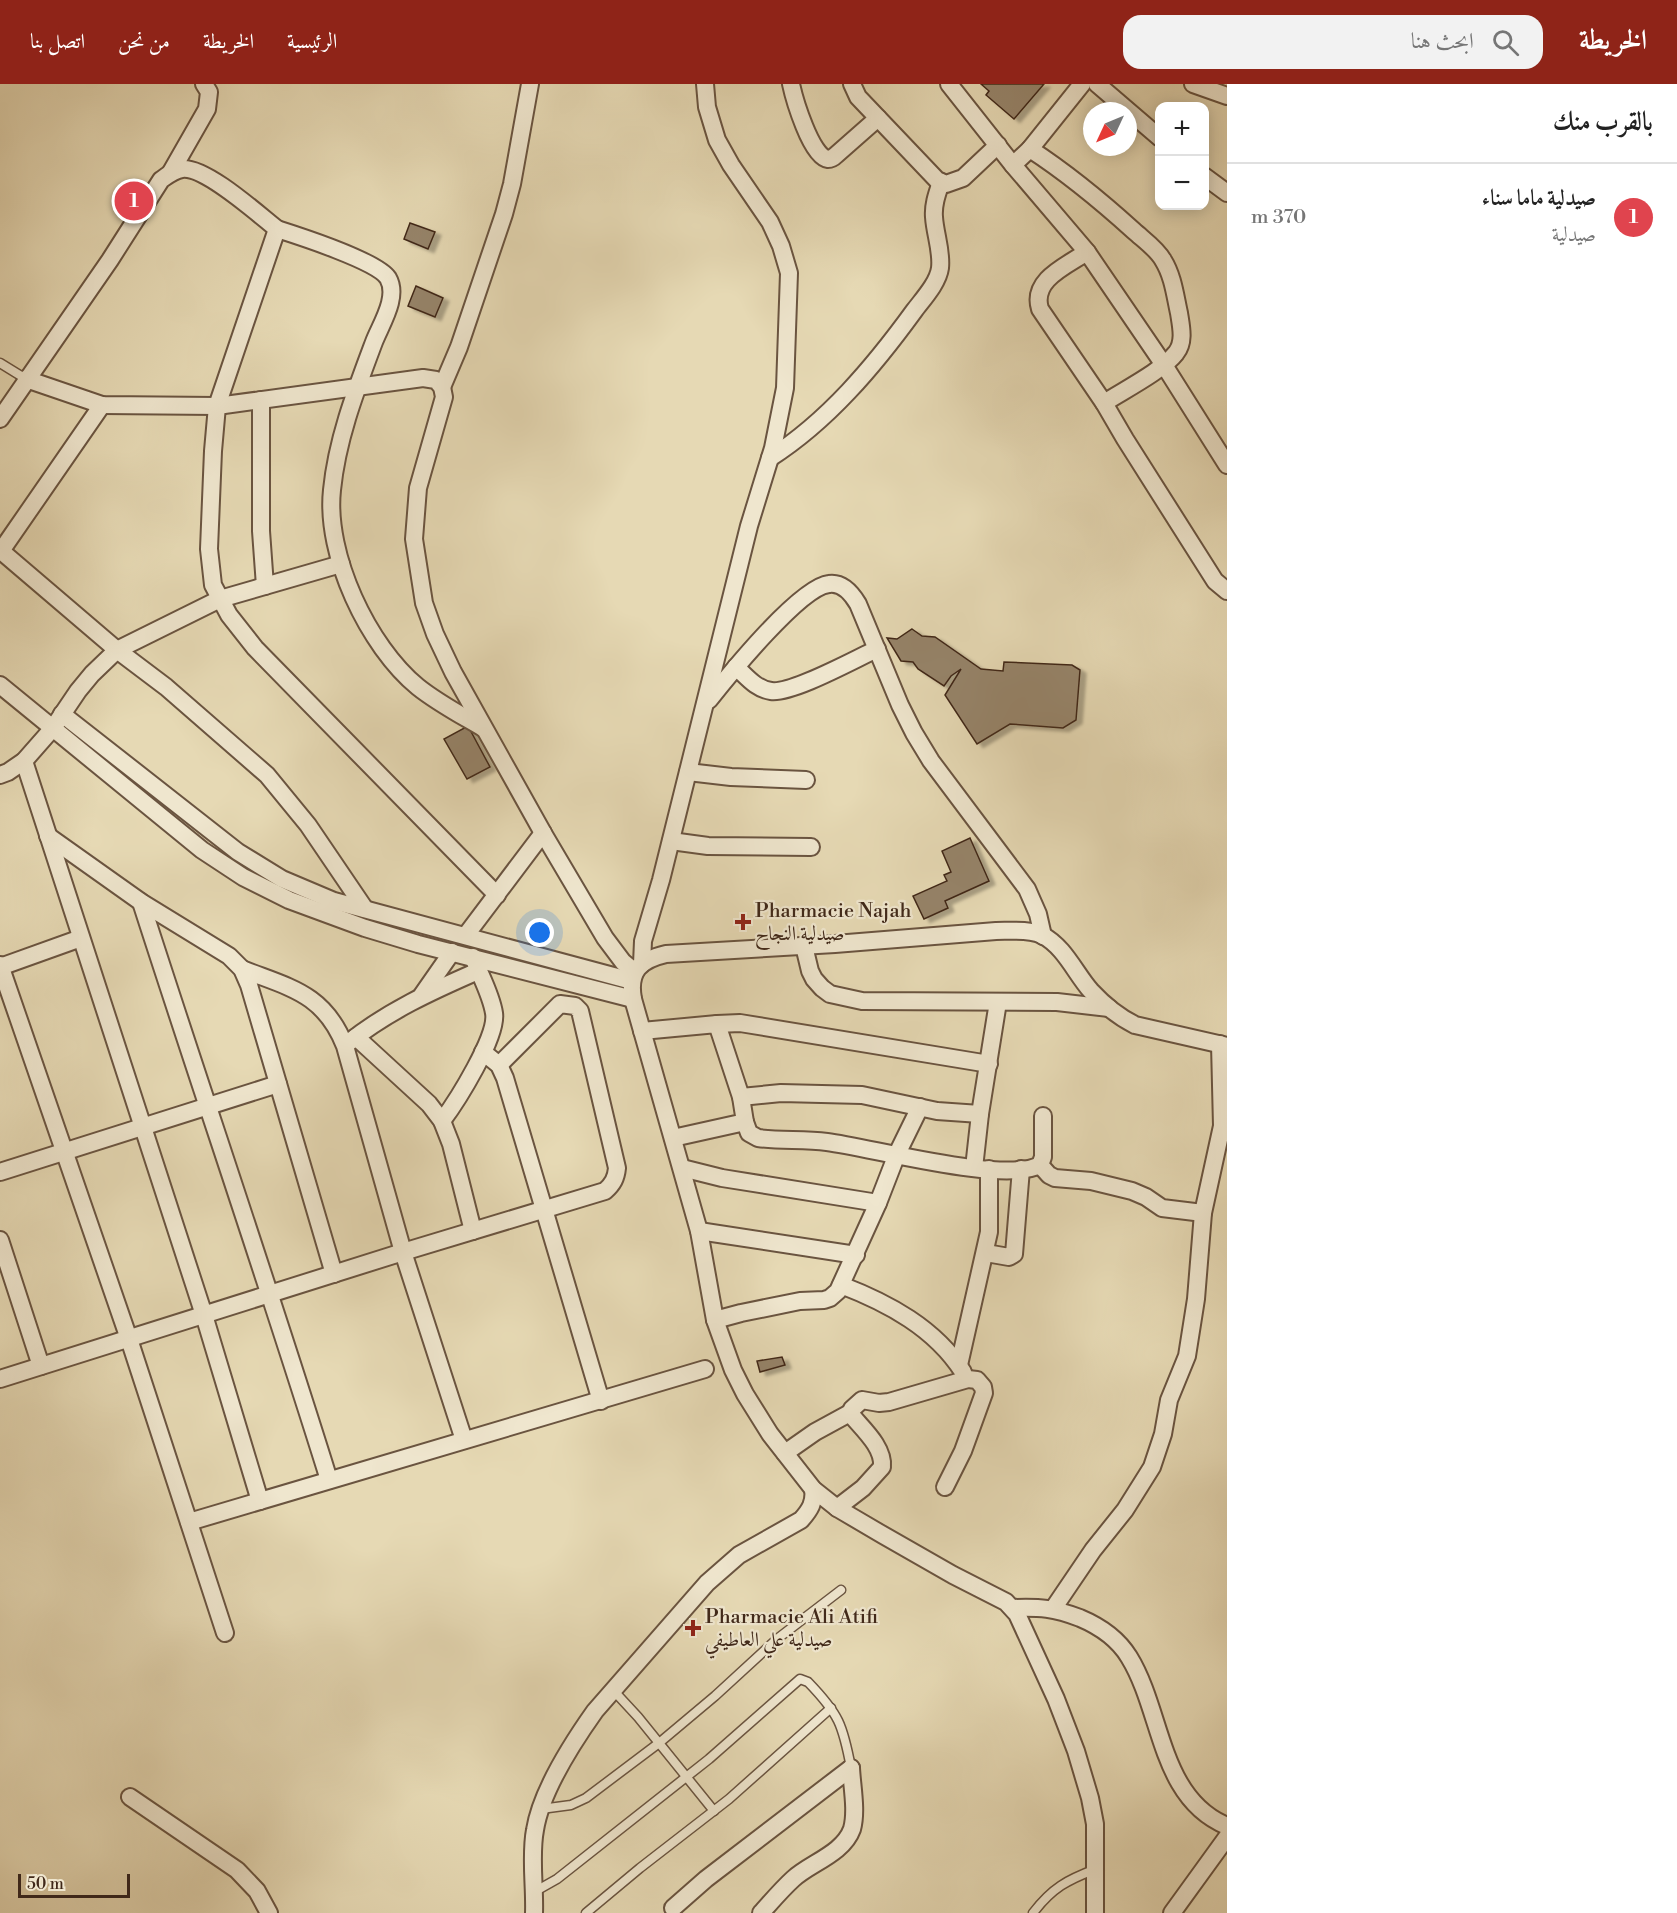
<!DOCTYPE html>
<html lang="ar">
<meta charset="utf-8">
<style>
body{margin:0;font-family:"Libre Bodoni",Amiri,serif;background:#f2f2f2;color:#222;direction:rtl}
.controls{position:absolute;right:18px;top:18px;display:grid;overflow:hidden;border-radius:12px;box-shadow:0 3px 15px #0003}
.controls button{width:54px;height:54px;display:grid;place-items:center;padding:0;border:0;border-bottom:2px solid #e0e0e0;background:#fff;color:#222;font:30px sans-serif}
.compass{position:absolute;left:1083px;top:18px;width:54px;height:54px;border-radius:50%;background:#fff;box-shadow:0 3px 15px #0003;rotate:226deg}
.scale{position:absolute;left:18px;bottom:15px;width:112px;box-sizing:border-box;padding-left:6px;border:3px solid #402819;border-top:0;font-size:16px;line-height:21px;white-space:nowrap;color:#402819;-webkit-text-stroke:4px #efe6ce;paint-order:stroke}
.you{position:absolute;left:540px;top:849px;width:21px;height:21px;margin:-15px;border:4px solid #fff;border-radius:50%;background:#1a73e8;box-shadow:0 0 0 9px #1a73e833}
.badge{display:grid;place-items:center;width:39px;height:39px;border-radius:50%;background:#8f2418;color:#fff;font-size:20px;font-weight:700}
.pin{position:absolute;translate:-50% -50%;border:3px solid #fff;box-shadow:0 2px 6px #0006}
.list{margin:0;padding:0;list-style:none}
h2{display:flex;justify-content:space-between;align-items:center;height:78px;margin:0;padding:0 24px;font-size:26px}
h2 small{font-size:20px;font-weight:400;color:#767676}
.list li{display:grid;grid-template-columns:39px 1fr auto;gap:18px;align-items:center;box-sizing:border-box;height:108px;padding:0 24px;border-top:2px solid #e0e0e0}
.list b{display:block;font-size:22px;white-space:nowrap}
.list p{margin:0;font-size:20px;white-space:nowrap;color:#767676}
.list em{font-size:20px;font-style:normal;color:#767676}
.icon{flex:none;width:33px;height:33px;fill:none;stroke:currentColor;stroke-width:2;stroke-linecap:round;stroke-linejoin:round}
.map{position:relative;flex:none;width:1227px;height:1829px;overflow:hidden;direction:ltr}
header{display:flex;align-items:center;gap:36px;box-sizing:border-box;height:84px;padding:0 30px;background:#8f2418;color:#fff}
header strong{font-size:28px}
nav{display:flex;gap:33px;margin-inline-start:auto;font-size:21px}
.search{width:420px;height:54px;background:#f2f2f2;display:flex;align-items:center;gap:15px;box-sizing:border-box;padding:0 21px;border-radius:18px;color:#767676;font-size:22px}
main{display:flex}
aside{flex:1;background:#fff}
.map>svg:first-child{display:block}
.building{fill:#96846a;stroke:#402819;stroke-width:1.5;filter:url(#shadow)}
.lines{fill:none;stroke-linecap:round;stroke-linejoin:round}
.service-casing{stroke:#6a5440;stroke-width:11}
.minor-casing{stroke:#6a5440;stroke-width:20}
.service{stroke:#efe6ce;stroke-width:8}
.minor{stroke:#efe6ce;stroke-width:16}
.poi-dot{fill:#8f2418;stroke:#efe6ce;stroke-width:2}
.labels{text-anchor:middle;stroke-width:4.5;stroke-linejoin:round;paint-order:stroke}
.poi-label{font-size:20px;fill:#402819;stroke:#efe6ce;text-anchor:start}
</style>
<header>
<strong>الخريطة</strong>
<div class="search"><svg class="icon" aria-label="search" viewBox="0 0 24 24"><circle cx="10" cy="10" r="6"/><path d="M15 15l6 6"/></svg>ابحث هنا</div>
<nav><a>الرئيسية</a><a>الخريطة</a><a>من نحن</a><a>اتصل بنا</a></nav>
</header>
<main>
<aside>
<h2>بالقرب منك<small></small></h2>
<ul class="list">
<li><span class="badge" style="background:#e0444e">1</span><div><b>صيدلية ماما سناء</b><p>صيدلية</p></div><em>370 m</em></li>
</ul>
</aside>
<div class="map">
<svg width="1227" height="1829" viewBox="0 0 1227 1829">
<defs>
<filter id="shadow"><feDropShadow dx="6" dy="3.5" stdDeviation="1.5" flood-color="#0004"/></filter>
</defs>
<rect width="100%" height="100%" fill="#e6d9b4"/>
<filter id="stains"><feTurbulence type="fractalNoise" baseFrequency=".00333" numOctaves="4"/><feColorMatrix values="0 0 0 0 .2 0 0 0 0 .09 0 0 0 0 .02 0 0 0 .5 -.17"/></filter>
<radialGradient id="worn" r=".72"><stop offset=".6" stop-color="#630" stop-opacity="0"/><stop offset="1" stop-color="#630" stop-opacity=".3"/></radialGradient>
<g class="building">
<path d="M981 0H1044L1014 35 986 11 989 7Z"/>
<path d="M410 139 435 148 428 165 404 155Z"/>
<path d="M416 202 443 214 435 233 408 222Z"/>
<path d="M912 545 922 552 935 553 981 585 1003 587 1004 578 1072 581 1080 586 1076 636 1063 644 1010 640 977 660 945 611 961 585 951 592 944 602 918 585 913 578 901 577 887 554 897 555Z"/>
<path d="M468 642 490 683 467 695 444 655Z"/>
<path d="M970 754 989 797 945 817 948 824 924 835 913 812 947 797 944 791 951 788 942 767Z"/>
<path d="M782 1273 785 1281 760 1288 757 1277Z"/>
</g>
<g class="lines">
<defs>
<g id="service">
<path d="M0 279 26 295"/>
<path d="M613 1606 638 1633 714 1727"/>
<path d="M541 1725 571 1721 586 1714 659 1659 715 1612 777 1555 841 1506"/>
<path d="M534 1808 557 1795 709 1675 800 1595 808 1598C839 1630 843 1641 851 1684"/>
<path d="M586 1829 640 1784 729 1715 831 1624"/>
<path d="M1033 1829C1052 1804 1067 1796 1096 1785"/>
</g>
<g id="minor">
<path d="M791 0C794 14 811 73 828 75 831 75 834 73 836 71L878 34"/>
<path d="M852 0 858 13 937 96 946 100 963 94 998 61"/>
<path d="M949 0 1013 81 1087 168 1164 281 1227 381"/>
<path d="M1097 0 1160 54"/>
<path d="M1193 0 1227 12"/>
<path d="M1030 65 1082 0"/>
<path d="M1013 81 1030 65C1067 89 1102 118 1134 147 1144 156 1157 165 1163 176 1173 192 1175 211 1179 229 1181 242 1185 258 1176 269 1162 287 1124 306 1104 319"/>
<path d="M171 88 207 25 209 8 204 0"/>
<path d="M1204 92 1227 109"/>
<path d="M277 145C299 152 377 177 388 194 399 213 381 240 374 258 356 306 337 355 332 406 325 471 368 562 418 603 438 619 461 631 483 644"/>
<path d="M1087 168C1066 182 1031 196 1040 225L1104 319 1125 355 1215 497 1227 507"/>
<path d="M26 295 102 321 217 322 423 294 436 296 442 303 444 313 418 404 414 455 424 519 435 550 453 588 543 749 605 854 623 878 635 888"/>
<path d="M442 303 459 263 504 130 512 100 530 0"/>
<path d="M261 316V447L265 502"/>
<path d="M0 335 110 176 161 96C168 91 174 86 182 85 205 82 258 130 277 145L217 322 213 367 209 465 213 501 229 531 255 564 497 811"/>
<path d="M770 374C828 337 874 282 914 227 923 215 938 199 940 184 942 167 935 150 934 133 933 121 937 110 941 98"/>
<path d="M0 466 117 566 166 603 267 691 308 741 365 825"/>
<path d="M1 467 102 321"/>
<path d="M736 583C747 593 756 605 771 607 792 610 855 575 877 565"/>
<path d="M0 601 202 766 243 793 289 816 365 844 418 860 633 915"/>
<path d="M709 616C729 591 800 503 829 500 843 498 852 510 858 520L900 621 914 649 931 677 1027 805 1038 830 1043 852"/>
<path d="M62 630 238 768 282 795 334 817 632 897"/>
<path d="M24 677 204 1231 260 1417"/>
<path d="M688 688 731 693 806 696"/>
<path d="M0 691 8 688 24 677 53 644 78 607 92 590 117 566 220 515 341 480"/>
<path d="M48 752 141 818 229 872 242 885 249 901 334 1190"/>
<path d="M671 757 708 762 811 763"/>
<path d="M141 818C203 1011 269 1203 329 1396"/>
<path d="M466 851 543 749"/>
<path d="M804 862 810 887 814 895 822 904 830 910 862 917 1057 918 1109 924"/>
<path d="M642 880 643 857 661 796 749 442 773 364 785 304 789 189 781 162 770 138 731 81 717 56 707 23 705 0"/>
<path d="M0 881 129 1255 225 1549"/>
<path d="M0 883 81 854"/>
<path d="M242 885C290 904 324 909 345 962L403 1168 464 1356"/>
<path d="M422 911 452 868"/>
<path d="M717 940 740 939 989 980"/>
<path d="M642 947 717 940 741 1013 745 1038 673 1054"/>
<path d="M356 953 429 1020 442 1037 451 1060 473 1147"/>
<path d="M348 959C388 927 432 907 478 887"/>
<path d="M483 968 499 981 505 994 601 1317"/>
<path d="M741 1013 781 1009 862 1011 937 1027 980 1030"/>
<path d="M442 1037C457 1017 498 952 494 929 491 910 480 891 473 873"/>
<path d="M745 1038 749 1049 758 1054C781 1057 804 1055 827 1058 873 1064 1004 1100 1040 1081L1043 1073V1032"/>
<path d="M1040 1081 1049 1091 1055 1094 1091 1097 1132 1107 1146 1113 1162 1124 1203 1129"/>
<path d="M682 1084 722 1094 878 1119"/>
<path d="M974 1084 980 1030 998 918"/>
<path d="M0 1088 278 1000"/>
<path d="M699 1147 856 1171"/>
<path d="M0 1156 41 1282"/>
<path d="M986 1169 1009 1173 1014 1170 1021 1085"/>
<path d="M841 1201C888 1219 935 1244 963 1288"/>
<path d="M715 1236 741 1229 800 1217 824 1216 830 1214 838 1207 878 1119 897 1070 920 1023"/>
<path d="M959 1281 989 1148V1085"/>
<path d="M0 1295 403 1168 605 1107C613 1100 616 1094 617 1084L580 927 575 922 560 920 499 981"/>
<path d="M849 1331 852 1325 862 1316 879 1319 889 1318 968 1295 977 1296 983 1303 984 1309 963 1367 945 1403"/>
<path d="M785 1369 815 1348 848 1330 853 1333C864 1346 884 1364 882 1383L863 1404 837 1424"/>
<path d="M189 1438 705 1285"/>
<path d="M1013 1524C1040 1523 1054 1524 1080 1534 1099 1542 1118 1555 1129 1573 1163 1628 1159 1714 1227 1742"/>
<path d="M1053 1525 1093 1466 1125 1426 1152 1383 1163 1350 1169 1316 1187 1272 1196 1215 1203 1129 1222 1042 1220 960"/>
<path d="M130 1713 237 1786 257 1807 269 1829"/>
<path d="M673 1824 706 1795 851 1684"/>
<path d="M534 1829C535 1803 530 1771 535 1746 541 1708 573 1658 595 1627L707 1499 739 1471 801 1436C810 1426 815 1418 813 1405"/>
<path d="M761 1829C771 1818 781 1806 793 1795 810 1779 843 1770 852 1745 857 1727 852 1703 851 1684"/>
<path d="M1095 1829V1740L1090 1714 1076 1667 1056 1615 1017 1530 1006 1518 953 1491 883 1451 837 1424 813 1405 770 1350 745 1310 733 1286 715 1236 699 1147 633 915C628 887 640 876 666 870L835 860 996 847C1010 847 1029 845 1042 851 1065 863 1075 889 1091 907 1104 921 1119 933 1135 941L1227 962"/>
<path d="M1172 1829 1227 1753"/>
</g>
</defs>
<use href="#service" class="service-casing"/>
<use href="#minor" class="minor-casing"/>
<use href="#service" class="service"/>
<use href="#minor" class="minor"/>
</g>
<g class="poi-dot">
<path d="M740 829h6v6h6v6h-6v6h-6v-6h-6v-6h6z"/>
<path d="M690 1535h6v6h6v6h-6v6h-6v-6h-6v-6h6z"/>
</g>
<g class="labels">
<g class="poi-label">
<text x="755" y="833">Pharmacie Najah<tspan x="755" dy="23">صيدلية النجاح</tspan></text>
<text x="705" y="1539">Pharmacie Ali Atifi<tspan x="705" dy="23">صيدلية علي العاطيفي</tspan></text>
</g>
</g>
<rect width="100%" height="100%" filter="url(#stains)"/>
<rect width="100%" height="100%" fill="url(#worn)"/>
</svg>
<div class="controls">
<button>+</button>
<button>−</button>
</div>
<svg class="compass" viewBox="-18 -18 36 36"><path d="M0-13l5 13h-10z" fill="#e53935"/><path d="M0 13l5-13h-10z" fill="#767676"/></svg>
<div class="scale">50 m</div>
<div class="you"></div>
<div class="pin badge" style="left:134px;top:117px;background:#e0444e">1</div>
</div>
</main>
